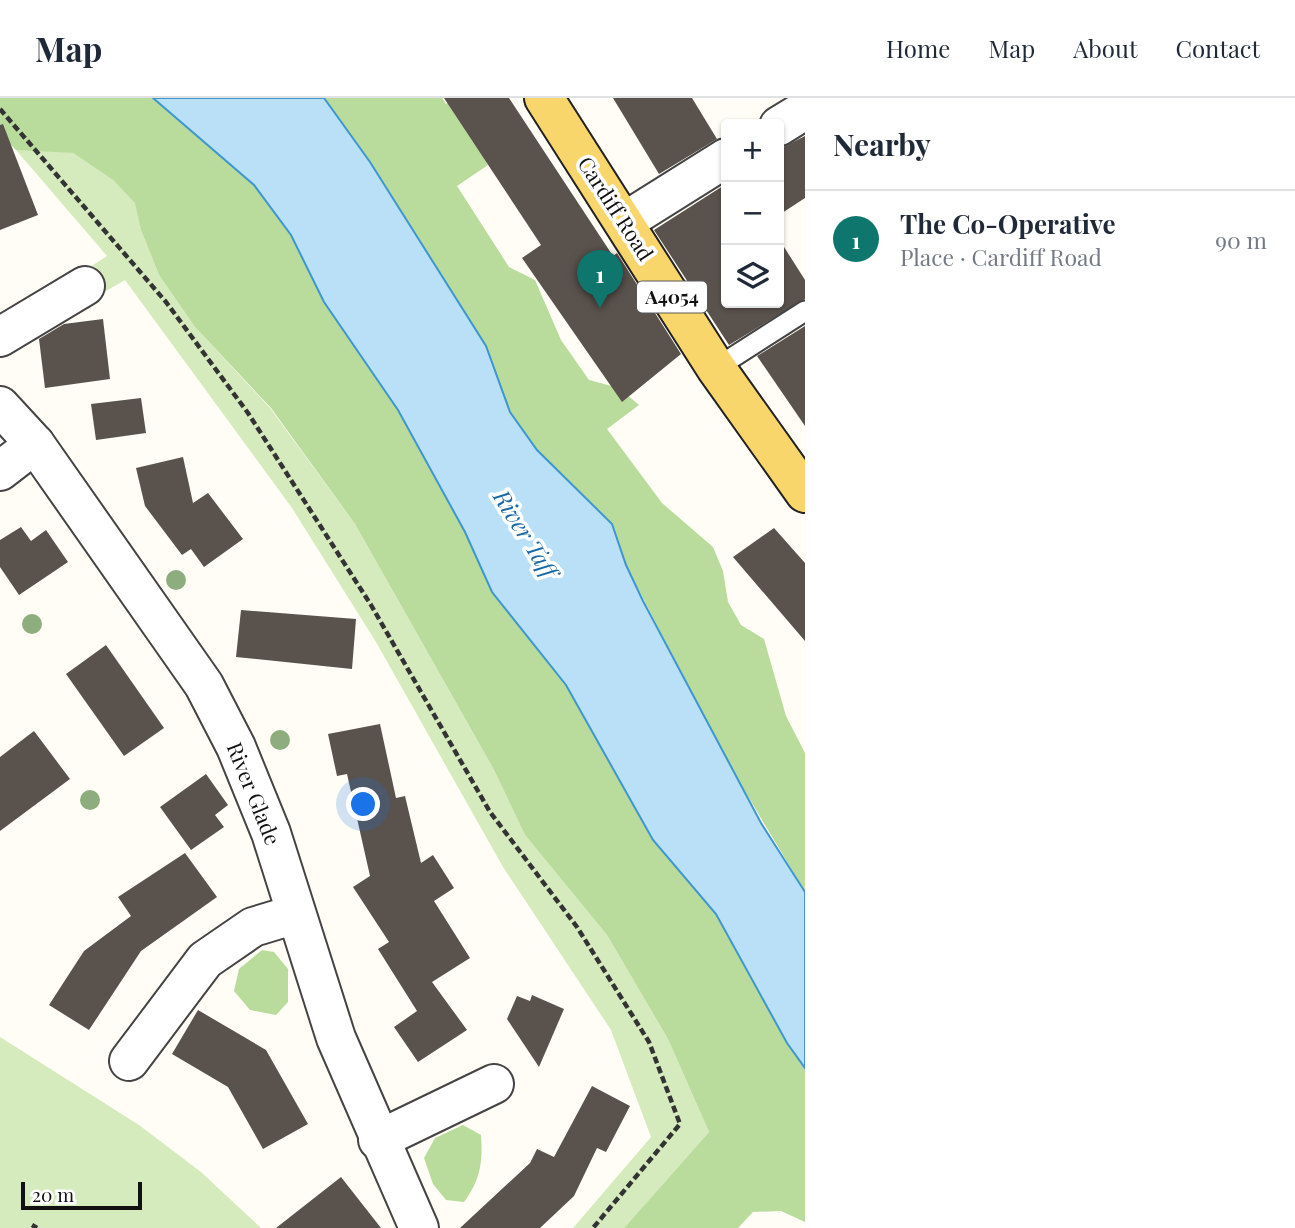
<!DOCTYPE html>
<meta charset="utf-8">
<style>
body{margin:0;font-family:"Playfair Display",serif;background:#f2f2f3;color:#1f2937}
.controls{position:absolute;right:21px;top:21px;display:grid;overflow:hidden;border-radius:7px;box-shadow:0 2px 5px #0004}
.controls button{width:63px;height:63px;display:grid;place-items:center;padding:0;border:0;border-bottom:2px solid #e0e1e3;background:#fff;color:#1f2937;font:35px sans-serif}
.scale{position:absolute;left:21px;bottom:18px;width:121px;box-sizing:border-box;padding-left:7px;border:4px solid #111;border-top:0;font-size:19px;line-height:24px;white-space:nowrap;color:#111;-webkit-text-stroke:5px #fff;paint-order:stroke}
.you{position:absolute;left:364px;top:707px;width:24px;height:24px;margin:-18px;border:5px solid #fff;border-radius:50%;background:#1a73e8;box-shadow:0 0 0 10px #1a73e833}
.badge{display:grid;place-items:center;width:46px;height:46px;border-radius:50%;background:#0f766e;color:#fff;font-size:23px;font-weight:700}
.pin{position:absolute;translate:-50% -58px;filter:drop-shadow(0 2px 4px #0008)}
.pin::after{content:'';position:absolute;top:37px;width:24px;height:21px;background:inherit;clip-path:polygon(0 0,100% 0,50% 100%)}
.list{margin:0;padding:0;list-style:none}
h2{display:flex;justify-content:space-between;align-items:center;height:91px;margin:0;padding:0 28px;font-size:30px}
h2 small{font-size:23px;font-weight:400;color:#747a83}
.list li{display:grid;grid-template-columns:46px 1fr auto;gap:21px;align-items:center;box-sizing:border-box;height:98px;padding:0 28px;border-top:2px solid #e0e1e3}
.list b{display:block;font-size:26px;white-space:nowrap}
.list p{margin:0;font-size:23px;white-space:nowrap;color:#747a83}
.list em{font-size:23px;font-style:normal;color:#747a83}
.icon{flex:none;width:38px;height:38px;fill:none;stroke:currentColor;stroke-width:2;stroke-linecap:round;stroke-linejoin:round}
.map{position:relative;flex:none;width:805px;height:1130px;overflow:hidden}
header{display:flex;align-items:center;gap:42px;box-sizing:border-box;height:98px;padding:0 35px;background:#fff;border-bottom:2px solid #e0e1e3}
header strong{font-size:33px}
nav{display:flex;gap:38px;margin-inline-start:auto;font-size:24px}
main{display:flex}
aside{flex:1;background:#fff}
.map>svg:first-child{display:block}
.green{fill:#d5ebbd}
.forest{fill:#b9dc9c}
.water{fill:#b9e0f7;stroke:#3f96cf;stroke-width:2}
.building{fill:#5a524d}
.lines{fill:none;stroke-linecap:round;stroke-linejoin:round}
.service-casing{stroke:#444;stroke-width:23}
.minor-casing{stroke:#444;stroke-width:42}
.primary-casing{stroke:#222;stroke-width:42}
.path{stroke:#333;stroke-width:4.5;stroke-dasharray:7 3.5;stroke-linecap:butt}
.service{stroke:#fff;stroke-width:19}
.minor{stroke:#fff;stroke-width:38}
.primary{stroke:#f9d66b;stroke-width:38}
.tree{fill:#8dad7f}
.labels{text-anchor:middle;stroke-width:7;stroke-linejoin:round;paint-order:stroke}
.shield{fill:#fff;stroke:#585858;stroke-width:2}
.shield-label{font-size:19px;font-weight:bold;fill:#111}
.street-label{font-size:21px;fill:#111;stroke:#fff}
.water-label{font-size:23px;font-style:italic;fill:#1768a6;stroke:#fff}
</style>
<header>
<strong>Map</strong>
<nav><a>Home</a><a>Map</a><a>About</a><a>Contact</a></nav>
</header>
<main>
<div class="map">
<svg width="805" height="1130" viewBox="0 0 805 1130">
<rect width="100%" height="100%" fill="#fffdf5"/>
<g class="green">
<path d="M34 51 73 55 113 82 136 105 141 132 159 177 195 229 270 310 355 426 493 670 525 737 607 837 668 941 709 1034 624 1130H573L651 1039 611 932 503 769 376 544 292 410 125 182 94 200 81 175 107 158 16 52Z"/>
<path d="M0 939 139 1027 201 1074 261 1130H0Z"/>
</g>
<g class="forest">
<path d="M0 0H153L254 87 291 137 324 204 398 312 465 434 492 494 566 587 653 742 716 816 737 852 787 945 805 970V1124L781 1113 753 1114 738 1130H624L709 1034 668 941 607 837 525 737 493 670 355 426 271 310 195 229 159 177 141 132 135 105 113 82 73 55 16 52 0 35Z"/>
<path d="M324 0H442L446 6 455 0 488 67 457 88 509 169 535 182 561 242 589 282 619 290 639 307 607 331 662 405 713 449 723 473 728 504 741 527 764 541 786 618 805 655V794L724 658 626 467 570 386 537 352 510 314 486 248 370 64Z"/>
<path d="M262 852 274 854 288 871V904L276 917 250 912 234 893 239 871Z"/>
<path d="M463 1027 481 1037C483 1065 480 1082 464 1104L446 1102 433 1086 424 1060 435 1040Z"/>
</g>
<path class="water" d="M153 0H324L370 64 486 248 510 314 537 352 612 426 626 467 643 503 761 725 805 794V970L787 945 716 816 653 742 566 587 492 494 465 434 398 312 324 204 291 137 254 87Z"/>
<g class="building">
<path d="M444 0H509L613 158 617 155 681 256 622 304 522 160 541 147Z"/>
<path d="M613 0H692L717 41 659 76Z"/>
<path d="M3 26 38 117 0 132V27Z"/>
<path d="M805 38V100L779 117V51Z"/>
<path d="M726 86V205H779V141L805 182V201L729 247 654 132Z"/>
<path d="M103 221 110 281 45 290 39 241 64 226Z"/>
<path d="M805 228V328L757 258Z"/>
<path d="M141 300 146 335 96 342 91 306Z"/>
<path d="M183 359 193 405 208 395 243 441 204 469 191 451 182 457 145 408 136 370Z"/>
<path d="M21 429 31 443 46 432 68 464 19 497 0 469V442Z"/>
<path d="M774 430 805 465V543L733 459Z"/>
<path d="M241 512 356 521 352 571 236 559Z"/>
<path d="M106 547 164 630 124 658 66 576Z"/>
<path d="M380 626 396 700 405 698 421 765 433 757 454 790 434 803 470 860 432 884 467 932 418 964 394 929 417 913 378 851 389 844 353 789 370 778 347 676 337 678 328 636Z"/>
<path d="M34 633 70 681 0 733V659Z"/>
<path d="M206 676 228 707 215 717 224 729 191 752 160 709Z"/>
<path d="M185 755 217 799 141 853 89 932 49 907 84 853 131 818 118 799Z"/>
<path d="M532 897 564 911 539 969 507 921 517 898 530 903Z"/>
<path d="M198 912 266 952 308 1026 263 1051 228 989 172 956Z"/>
<path d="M592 988 630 1008 606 1054 597 1050 574 1098 540 1130H460L530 1065 537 1051 554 1059Z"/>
<path d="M341 1079 381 1130H276Z"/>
</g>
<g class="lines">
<defs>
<path id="service" d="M716 270 805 213"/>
<g id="minor">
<path d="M779 28 805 12"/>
<path d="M624 124 726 60"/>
<path d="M0 239 85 188"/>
<path d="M0 308 35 346 204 587 236 649 271 735 336 940 419 1130"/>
<path d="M0 373 35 346"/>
<path d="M129 963 205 862 253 829 296 816"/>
<path d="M378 1042 494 986"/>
</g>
<path id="primary" d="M544 0 716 270 805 395"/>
</defs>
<use href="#service" class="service-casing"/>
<use href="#minor" class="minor-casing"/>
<use href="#primary" class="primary-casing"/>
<g class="path">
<path d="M0 11 166 204 248 315 371 507 490 714 577 829 649 944 680 1026 593 1130"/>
<path d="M32 1127 37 1130"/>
</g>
<use href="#service" class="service"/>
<use href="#minor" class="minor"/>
<use href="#primary" class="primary"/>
</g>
<g class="tree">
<circle cx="176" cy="482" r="10"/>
<circle cx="32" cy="526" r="10"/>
<circle cx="280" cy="642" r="10"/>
<circle cx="90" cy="702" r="10"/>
</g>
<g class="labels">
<rect class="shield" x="637" y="183.5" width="70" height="31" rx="5"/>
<g class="shield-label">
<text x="672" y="206">A4054</text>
</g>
<g class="street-label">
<text transform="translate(615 111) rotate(57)" y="7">Cardiff Road</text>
<text transform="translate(253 696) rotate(68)" y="7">River Glade</text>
</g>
<g class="water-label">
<text transform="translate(525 436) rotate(58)" y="8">River Taff</text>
</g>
</g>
</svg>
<div class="controls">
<button>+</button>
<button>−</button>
<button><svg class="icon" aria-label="layers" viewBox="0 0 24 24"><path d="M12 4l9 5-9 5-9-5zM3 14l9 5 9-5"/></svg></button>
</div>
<div class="scale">20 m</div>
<div class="you"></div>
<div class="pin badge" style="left:600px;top:210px">1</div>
</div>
<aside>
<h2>Nearby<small></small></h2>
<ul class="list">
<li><span class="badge">1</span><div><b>The Co-Operative</b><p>Place · Cardiff Road</p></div><em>90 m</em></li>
</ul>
</aside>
</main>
